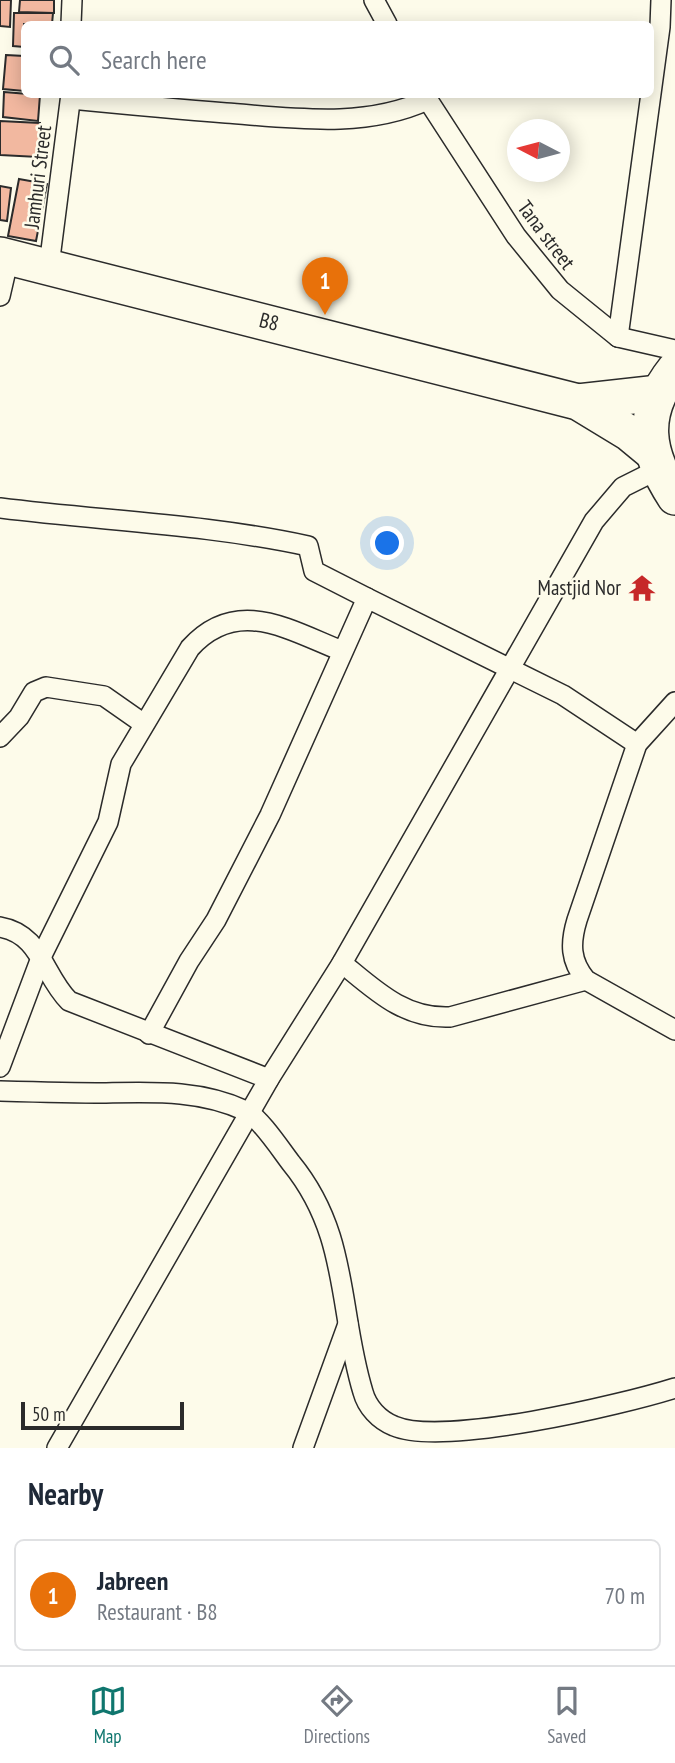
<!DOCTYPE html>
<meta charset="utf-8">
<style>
body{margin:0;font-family:"PT Sans Narrow",sans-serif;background:#f2f2f3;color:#1f2937}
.compass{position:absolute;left:507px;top:119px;width:63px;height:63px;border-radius:50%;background:#fff;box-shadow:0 4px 18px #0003;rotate:276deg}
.scale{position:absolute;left:21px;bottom:18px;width:163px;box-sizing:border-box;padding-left:7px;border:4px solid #2b2b2b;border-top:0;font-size:19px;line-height:24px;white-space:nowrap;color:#2b2b2b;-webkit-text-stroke:5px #fdfbea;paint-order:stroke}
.you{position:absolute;left:388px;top:544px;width:24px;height:24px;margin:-18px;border:5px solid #fff;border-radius:50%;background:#1a73e8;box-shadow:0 0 0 10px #1a73e833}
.badge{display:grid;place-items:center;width:46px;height:46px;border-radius:50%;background:#0f766e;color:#fff;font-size:23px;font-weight:700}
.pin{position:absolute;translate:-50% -58px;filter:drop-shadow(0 2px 4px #0008)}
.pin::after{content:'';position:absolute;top:37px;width:24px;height:21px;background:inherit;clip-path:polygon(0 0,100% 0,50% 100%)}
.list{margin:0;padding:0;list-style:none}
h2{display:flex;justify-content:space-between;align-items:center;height:91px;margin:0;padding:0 28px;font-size:30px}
h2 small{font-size:23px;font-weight:400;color:#747a83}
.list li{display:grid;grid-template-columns:46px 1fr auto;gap:21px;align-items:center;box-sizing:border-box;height:112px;margin:0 14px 14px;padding:0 14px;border:2px solid #e0e1e3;border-radius:10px}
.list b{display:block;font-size:26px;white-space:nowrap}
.list p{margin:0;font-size:23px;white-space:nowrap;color:#747a83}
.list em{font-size:23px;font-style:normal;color:#747a83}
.icon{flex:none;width:38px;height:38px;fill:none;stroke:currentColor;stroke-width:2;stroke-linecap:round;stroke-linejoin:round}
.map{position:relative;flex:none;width:675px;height:1448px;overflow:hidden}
.search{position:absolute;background:#fff;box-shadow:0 4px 18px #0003;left:21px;right:21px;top:21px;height:77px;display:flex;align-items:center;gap:18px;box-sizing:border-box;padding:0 24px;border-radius:10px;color:#747a83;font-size:26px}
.sheet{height:217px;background:#fff}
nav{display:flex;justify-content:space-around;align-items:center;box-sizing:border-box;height:98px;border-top:2px solid #e0e1e3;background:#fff;font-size:19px;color:#747a83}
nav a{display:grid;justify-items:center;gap:4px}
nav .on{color:#0f766e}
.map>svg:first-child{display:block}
.building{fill:#f2b8a0;stroke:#2b2b2b;stroke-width:2}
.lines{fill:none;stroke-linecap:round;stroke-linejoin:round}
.street-casing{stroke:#2b2b2b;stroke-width:22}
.highway-casing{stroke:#2b2b2b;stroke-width:38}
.street{stroke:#fdfbea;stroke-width:19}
.highway{stroke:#fdfbea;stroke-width:35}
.labels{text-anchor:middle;stroke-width:5;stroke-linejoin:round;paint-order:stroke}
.street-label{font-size:21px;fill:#2b2b2b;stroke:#fdfbea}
.poi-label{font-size:21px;fill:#2b2b2b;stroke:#fdfbea;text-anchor:end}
</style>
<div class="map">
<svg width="675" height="1448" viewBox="0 0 675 1448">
<rect width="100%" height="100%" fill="#fdfbea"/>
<g class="building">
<path d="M0 0H11L10 27 0 26Z"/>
<path d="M20 0H54V13L19 12Z"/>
<path d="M14 13H53L52 24H24V47L13 46Z"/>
<path d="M6 55 24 56V91L3 89Z"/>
<path d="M4 92 40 95 38 121 3 117Z"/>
<path d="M0 121 40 123 38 157 0 155Z"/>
<path d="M19 179 47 184 36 241 8 236Z"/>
<path d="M0 186 11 188 7 221 0 220Z"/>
</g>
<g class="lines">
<defs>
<g id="street">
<path d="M374 0 387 24"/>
<path d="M71 24 72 0"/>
<path d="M424 94 516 236 560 290 618 337 675 350"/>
<path d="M71 99C122 104 174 109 226 113 292 118 364 129 427 100"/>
<path d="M49 266 71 94"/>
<path d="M0 296 9 257"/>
<path d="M618 337 660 27 661 0"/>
<path d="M0 508C103 521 207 524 308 546L314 571 367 598"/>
<path d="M675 702 637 744 577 920C570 943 570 961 586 980L675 1030"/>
<path d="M0 737 19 717 34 692 46 687 104 696 144 724"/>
<path d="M0 927C41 934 43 975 69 1001L269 1079"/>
<path d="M342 963C375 990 404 1019 450 1017L586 980"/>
<path d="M149 1034 189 961 216 920 270 815 367 598 563 695 637 744"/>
<path d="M0 1067 42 955 108 822 121 764 190 648C237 596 289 630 342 651"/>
<path d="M0 1091C35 1092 71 1093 106 1093 155 1092 201 1090 246 1111 260 1118 281 1150 291 1163 350 1235 338 1311 363 1392 367 1407 379 1420 394 1426 443 1447 621 1405 675 1388"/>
<path d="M57 1448 269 1079 342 963 594 521 623 487 657 470"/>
<path d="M303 1448 348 1324"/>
</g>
<g id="highway">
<path d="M0 255 578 402 629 433 652 452"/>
<path d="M675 369C639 414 646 453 675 497"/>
<path d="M578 402 659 393"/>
</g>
</defs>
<use href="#street" class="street-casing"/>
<use href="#highway" class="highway-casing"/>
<use href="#street" class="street"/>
<use href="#highway" class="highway"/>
</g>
<defs>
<symbol id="temple-bare" viewBox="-9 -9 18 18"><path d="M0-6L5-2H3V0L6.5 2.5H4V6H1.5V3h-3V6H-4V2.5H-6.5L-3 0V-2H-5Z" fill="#c62828" stroke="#fdfbea" stroke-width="2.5" paint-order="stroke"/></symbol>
</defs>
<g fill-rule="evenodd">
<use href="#temple-bare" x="623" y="569" width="38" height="38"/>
</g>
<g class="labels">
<g class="street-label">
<text transform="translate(38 177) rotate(-83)" y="7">Jamhuri Street</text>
<text transform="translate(546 235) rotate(53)" y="7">Tana street</text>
<text transform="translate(269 322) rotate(14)" y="7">B8</text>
</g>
<g class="poi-label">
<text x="621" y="595">Mastjid Nor</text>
</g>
</g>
</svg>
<svg class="compass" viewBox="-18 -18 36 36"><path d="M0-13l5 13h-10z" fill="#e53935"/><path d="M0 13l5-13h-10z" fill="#747a83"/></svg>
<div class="scale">50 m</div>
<div class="you"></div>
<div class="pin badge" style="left:325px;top:315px;background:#e8710a">1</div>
<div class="search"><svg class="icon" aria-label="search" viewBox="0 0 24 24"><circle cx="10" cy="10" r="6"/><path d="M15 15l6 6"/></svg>Search here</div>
</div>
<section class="sheet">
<h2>Nearby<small></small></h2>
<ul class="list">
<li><span class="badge" style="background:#e8710a">1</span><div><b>Jabreen</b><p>Restaurant · B8</p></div><em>70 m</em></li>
</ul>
</section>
<nav>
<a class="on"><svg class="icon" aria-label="map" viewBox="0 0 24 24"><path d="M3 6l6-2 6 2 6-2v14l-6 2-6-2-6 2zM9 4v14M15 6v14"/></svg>Map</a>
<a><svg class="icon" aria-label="directions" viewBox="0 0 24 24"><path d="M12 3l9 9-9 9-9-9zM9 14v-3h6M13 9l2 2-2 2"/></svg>Directions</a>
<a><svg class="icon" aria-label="saved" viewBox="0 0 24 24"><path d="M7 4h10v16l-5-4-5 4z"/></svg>Saved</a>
</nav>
